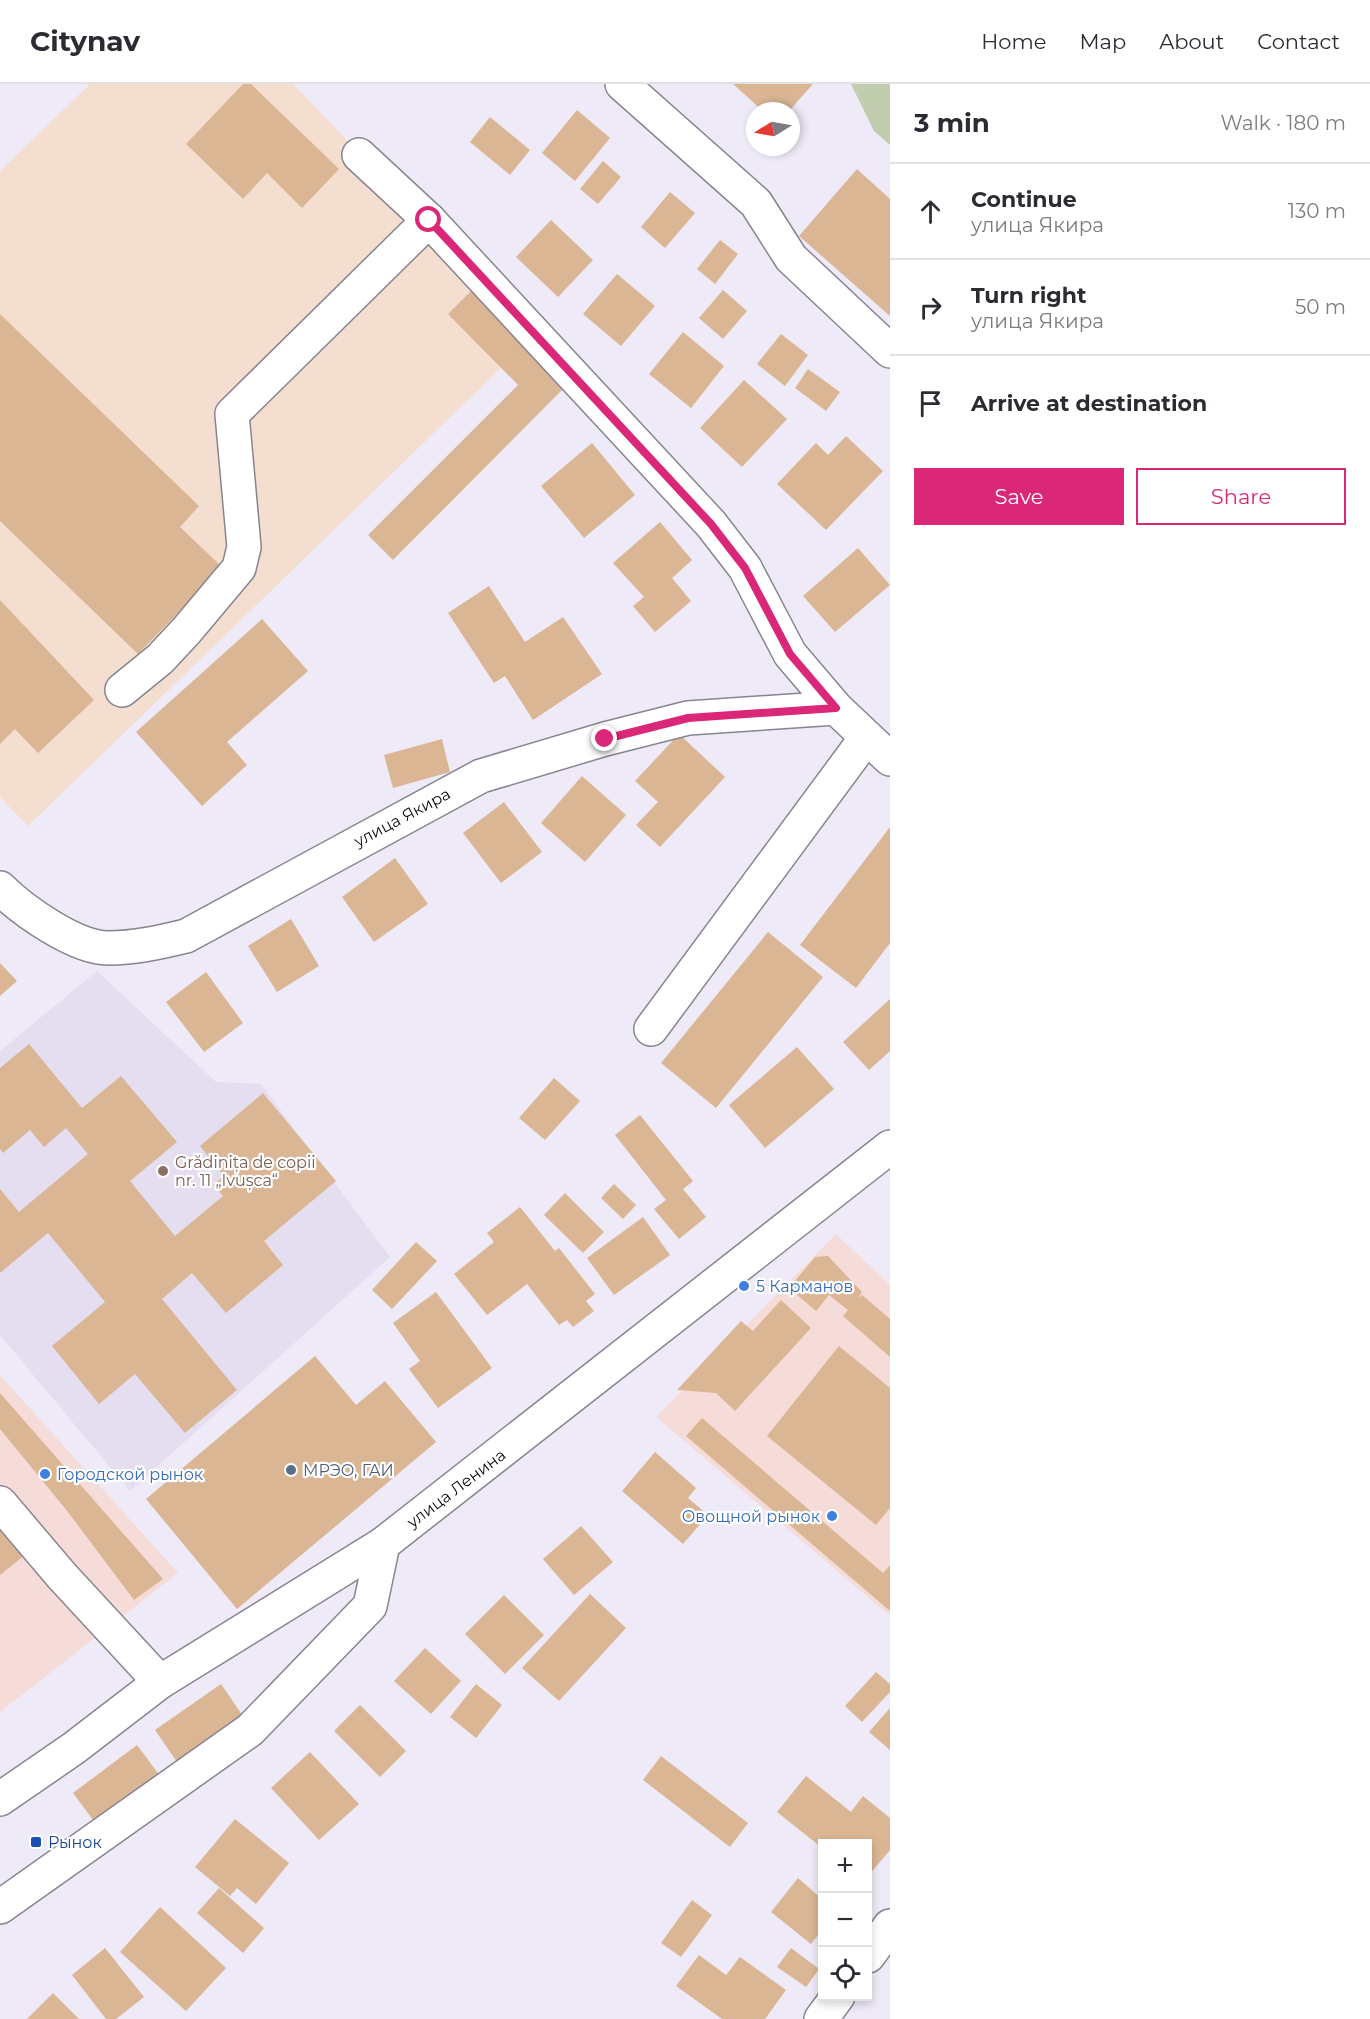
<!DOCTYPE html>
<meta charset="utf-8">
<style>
body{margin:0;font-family:Montserrat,sans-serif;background:#f2f2f3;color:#2b2b33}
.controls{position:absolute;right:18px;bottom:18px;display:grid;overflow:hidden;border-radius:0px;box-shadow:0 3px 9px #0003}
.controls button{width:54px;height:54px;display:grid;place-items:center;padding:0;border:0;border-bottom:2px solid #e1e1e2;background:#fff;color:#2b2b33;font:30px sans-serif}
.compass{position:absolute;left:746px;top:18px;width:54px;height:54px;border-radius:50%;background:#fff;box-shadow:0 3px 9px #0003;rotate:259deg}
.stop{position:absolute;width:18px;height:18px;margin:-14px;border:4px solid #db2777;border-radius:50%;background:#fff}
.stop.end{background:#db2777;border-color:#fff;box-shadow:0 2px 6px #0008}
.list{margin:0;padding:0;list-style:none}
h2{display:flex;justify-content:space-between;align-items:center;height:78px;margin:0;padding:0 24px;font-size:26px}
h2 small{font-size:20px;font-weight:400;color:#7c7c81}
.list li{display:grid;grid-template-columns:39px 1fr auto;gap:18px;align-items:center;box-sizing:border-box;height:96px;padding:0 24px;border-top:2px solid #e1e1e2}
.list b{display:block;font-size:22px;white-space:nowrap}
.list p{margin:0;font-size:20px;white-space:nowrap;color:#7c7c81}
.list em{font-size:20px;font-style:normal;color:#7c7c81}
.actions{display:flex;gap:12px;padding:18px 24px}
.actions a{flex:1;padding:14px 0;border:2px solid #db2777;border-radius:0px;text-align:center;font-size:21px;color:#db2777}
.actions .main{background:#db2777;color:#fff}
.icon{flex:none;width:33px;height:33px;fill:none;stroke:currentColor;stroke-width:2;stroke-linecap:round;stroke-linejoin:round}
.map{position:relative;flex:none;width:890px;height:1935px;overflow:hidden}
header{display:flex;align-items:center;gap:36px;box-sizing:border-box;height:84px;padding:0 30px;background:#fff;border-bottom:2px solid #e1e1e2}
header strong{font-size:28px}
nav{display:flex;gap:33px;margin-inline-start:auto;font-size:21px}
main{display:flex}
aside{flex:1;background:#fff}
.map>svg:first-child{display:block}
.commercial{fill:#f6dcd8}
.industrial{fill:#f3ded0}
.built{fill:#e5ddf0}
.green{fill:#c2ccaf}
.building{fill:#dab694}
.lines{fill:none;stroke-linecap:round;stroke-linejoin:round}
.minor-casing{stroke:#898490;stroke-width:36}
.minor{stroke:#fff;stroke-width:33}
.route{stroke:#db2777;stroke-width:8}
.education-dot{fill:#8d6e63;stroke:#fff;stroke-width:2}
.shop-dot{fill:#3f7fe0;stroke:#fff;stroke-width:2}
.service-dot{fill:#5c6f8a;stroke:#fff;stroke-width:2}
.transit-dot{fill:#1a4fb4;stroke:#fff;stroke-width:2}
.labels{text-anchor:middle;stroke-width:4.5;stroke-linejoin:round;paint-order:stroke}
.street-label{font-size:16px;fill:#0e0c10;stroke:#fff}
.education-label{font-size:16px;fill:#785e54;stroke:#fff;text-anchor:start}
.shop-label{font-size:16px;fill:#366cbe;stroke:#fff;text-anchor:start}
.service-label{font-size:16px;fill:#4e5e75;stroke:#fff;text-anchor:start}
.transit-label{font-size:16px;fill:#164399;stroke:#fff;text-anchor:start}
</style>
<header>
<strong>Citynav</strong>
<nav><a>Home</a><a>Map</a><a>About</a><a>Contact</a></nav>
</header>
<main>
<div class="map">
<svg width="890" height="1935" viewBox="0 0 890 1935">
<rect width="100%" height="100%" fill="#efeaf7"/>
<g class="commercial">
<path d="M836 1150 890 1201V1532L656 1333Z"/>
<path d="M0 1291 178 1489 0 1628Z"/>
</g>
<path class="industrial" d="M90 0H293L535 251 28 742 0 713V87Z"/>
<path class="built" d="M97 887 216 998 261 1000 390 1173 130 1407 0 1251V967Z"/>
<path class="green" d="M851 0H890V61L874 47Z"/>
<g class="building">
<path d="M243 0H251L339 85 302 124 267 89 243 115 186 60Z"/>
<path d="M733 0H813L789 27H763Z"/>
<path d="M577 26 610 54 575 97 542 69Z"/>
<path d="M490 33 530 66 510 91 470 58Z"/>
<path d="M603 77 621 93 598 120 580 105Z"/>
<path d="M857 85 890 115V232L799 152Z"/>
<path d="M670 108 695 129 665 164 641 143Z"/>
<path d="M551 136 593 176 558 213 516 173Z"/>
<path d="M720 156 738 170 715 200 697 185Z"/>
<path d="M617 190 655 222 621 262 583 230Z"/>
<path d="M472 206 567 301 393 476 368 451 518 301 448 230Z"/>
<path d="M723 206 747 227 723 255 699 234Z"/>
<path d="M0 230 199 422 180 443 222 483 138 570 0 437Z"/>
<path d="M683 248 724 282 691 324 649 290Z"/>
<path d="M781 250 808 271 785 302 757 280Z"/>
<path d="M808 285 840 308 826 327 795 304Z"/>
<path d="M744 296 787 335 742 383 700 344Z"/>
<path d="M846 352 883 387 826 446 777 400 816 359 828 371Z"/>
<path d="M592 359 635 411 584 454 541 402Z"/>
<path d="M660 438 692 476 672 494 691 517 655 548 633 522 644 513 613 479Z"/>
<path d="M858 464 890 501 835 548 803 512Z"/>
<path d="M489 502 525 558 563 533 602 590 533 636 505 592 494 599 448 529Z"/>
<path d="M0 516 94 616 38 669 15 645 0 660Z"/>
<path d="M262 535 308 587 227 658 247 681 202 722 136 648Z"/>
<path d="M679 650 725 693 660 763 636 741 658 718 635 697Z"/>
<path d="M442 655 450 688 393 704 384 671Z"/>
<path d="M582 692 626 731 585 778 541 739Z"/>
<path d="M504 718 542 768 501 799 463 749Z"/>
<path d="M890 743V859L856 904 800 861Z"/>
<path d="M395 774 428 820 374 858 342 813Z"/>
<path d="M291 835 319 882 277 908 248 862Z"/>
<path d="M768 848 823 893 716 1024 661 979Z"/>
<path d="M0 879 17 897 0 912Z"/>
<path d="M206 888 243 939 204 968 166 918Z"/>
<path d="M890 915V967L869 986 843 958Z"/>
<path d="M29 960 82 1024 121 992 177 1058 130 1097 175 1152 223 1112 213 1101 224 1092 200 1062 263 1009 336 1097 264 1157 283 1181 226 1229 192 1189 162 1215 237 1306 185 1349 135 1290 99 1320 52 1262 105 1218 48 1149 0 1189V1105L19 1128 88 1070 66 1044 44 1063 30 1046 3 1069 0 1065V984Z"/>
<path d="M797 963 834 1005 765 1064 729 1021Z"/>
<path d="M554 994 580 1017 545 1056 519 1034Z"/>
<path d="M640 1031 693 1097 683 1105 706 1133 679 1155 654 1125 666 1116 615 1051Z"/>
<path d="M614 1100 636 1121 623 1135 601 1114Z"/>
<path d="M565 1109 604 1148 583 1169 544 1131Z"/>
<path d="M520 1123 555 1167 559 1164 595 1210 586 1217 594 1227 573 1243 567 1236 559 1241 527 1200 487 1231 454 1190 494 1158 487 1149Z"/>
<path d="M643 1133 670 1171 614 1211 587 1174Z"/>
<path d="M416 1158 437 1177 392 1225 372 1206Z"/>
<path d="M828 1172 862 1208 858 1214 862 1211 890 1235V1273L843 1232 848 1226 829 1211 816 1227 789 1204 815 1173Z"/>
<path d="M436 1208 492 1284 438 1324 409 1285 420 1277 393 1239Z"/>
<path d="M781 1216 811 1244 735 1327 716 1309 677 1306 741 1237 753 1247Z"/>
<path d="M839 1262 890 1304V1424L876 1441 767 1352Z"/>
<path d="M315 1272 356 1321 385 1297 436 1358 237 1525 146 1415Z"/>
<path d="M0 1309 163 1495 134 1516 68 1428 0 1345Z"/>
<path d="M702 1334 883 1489 890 1481V1527L686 1352Z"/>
<path d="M655 1368 696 1404 688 1414 708 1431 683 1460 622 1407Z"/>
<path d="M0 1440 26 1470 0 1491Z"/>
<path d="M581 1442 613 1478 574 1511 543 1475Z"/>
<path d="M590 1510 626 1544 559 1617 522 1584Z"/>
<path d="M504 1511 544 1551 505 1590 465 1550Z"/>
<path d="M425 1564 461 1597 431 1630 394 1597Z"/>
<path d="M876 1588 890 1600V1608L862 1638 845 1622Z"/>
<path d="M221 1600 245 1635 179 1681 155 1646Z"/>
<path d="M476 1600 502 1621 476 1654 450 1633Z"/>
<path d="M360 1621 406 1667 380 1693 334 1647Z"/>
<path d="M890 1624V1666L869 1648Z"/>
<path d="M137 1661 160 1692 96 1740 73 1709Z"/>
<path d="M310 1668 359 1720 319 1756 271 1704Z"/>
<path d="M661 1672 748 1739 730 1763 643 1696Z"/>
<path d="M806 1692 851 1728 863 1712 890 1734V1766L869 1791 868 1760H830L826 1757 821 1763 777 1728Z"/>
<path d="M235 1735 289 1779 256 1820 237 1804 230 1812 195 1783Z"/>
<path d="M798 1794 822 1815V1846L811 1860 771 1828Z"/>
<path d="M219 1804 264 1844 243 1869 197 1829Z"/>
<path d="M692 1816 712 1831 681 1873 661 1859Z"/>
<path d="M160 1823 226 1884 186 1927 120 1868Z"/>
<path d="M105 1864 144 1913 116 1935H106L72 1891Z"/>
<path d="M791 1864 819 1885 806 1903 777 1883Z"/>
<path d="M699 1871 726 1891 740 1873 786 1906 765 1935H722L676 1902Z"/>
<path d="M53 1909 79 1935H27Z"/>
</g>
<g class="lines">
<defs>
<g id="minor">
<path d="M622 0 756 119 791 174 890 267"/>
<path d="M359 71 429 136 711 440 745 484 790 570 836 624 890 675"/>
<path d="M122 606 160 575 187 546 239 484 244 463 232 330 429 136"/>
<path d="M0 804C23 827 76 864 108 864 135 864 161 858 186 852L481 692 605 655 688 634 836 624"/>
<path d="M651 945 866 654"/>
<path d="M0 1419 62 1492 160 1598"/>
<path d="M0 1715 74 1664 160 1598 383 1460 890 1063"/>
<path d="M0 1823 250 1646 370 1522 383 1460"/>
<path d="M868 1872 890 1842"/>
<path d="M821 1935 838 1912"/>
</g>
</defs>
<use href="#minor" class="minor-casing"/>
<use href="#minor" class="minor"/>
</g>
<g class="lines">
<path class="route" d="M429 136 711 440 745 484 790 570 836 624 688 634 605 655"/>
</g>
<circle class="education-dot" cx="163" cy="1087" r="6"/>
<g class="shop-dot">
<circle cx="744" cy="1202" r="6"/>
<circle cx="45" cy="1390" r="6"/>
<circle cx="832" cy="1432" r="6"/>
</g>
<circle class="service-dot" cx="291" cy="1386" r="6"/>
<rect class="transit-dot" x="30" y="1752" width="12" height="12" rx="3"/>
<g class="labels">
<g class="street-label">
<text transform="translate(402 733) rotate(-28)" y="6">улица Якира</text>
<text transform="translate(456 1404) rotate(-37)" y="6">улица Ленина</text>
</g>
<g class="education-label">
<text x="175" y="1084">Grădinița de copii<tspan x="175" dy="18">nr. 11 „Ivușca“</tspan></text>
</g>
<g class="shop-label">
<text x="756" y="1208">5 Карманов</text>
<text x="57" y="1396">Городской рынок</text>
<text x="820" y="1438" text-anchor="end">Овощной рынок</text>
</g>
<g class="service-label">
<text x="303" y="1392">МРЭО, ГАИ</text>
</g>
<g class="transit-label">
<text x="48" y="1764">Рынок</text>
</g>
</g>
</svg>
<div class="controls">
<button>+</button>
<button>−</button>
<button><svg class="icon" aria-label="locate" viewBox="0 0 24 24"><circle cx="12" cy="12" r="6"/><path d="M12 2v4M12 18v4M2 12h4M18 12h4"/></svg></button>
</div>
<svg class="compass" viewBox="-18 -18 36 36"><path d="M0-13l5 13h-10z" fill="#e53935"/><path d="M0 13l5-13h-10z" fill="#7c7c81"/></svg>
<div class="stop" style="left:429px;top:136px"></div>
<div class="stop end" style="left:605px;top:655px"></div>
</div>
<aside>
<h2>3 min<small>Walk · 180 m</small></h2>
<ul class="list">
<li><svg class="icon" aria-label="ahead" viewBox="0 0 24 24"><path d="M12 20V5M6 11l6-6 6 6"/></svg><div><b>Continue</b><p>улица Якира</p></div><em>130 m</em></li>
<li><svg class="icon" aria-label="right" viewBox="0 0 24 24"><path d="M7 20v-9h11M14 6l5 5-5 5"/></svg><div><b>Turn right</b><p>улица Якира</p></div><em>50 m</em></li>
<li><svg class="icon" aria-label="arrive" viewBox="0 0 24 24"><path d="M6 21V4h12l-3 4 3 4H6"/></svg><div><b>Arrive at destination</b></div></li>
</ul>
<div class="actions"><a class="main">Save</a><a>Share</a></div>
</aside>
</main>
